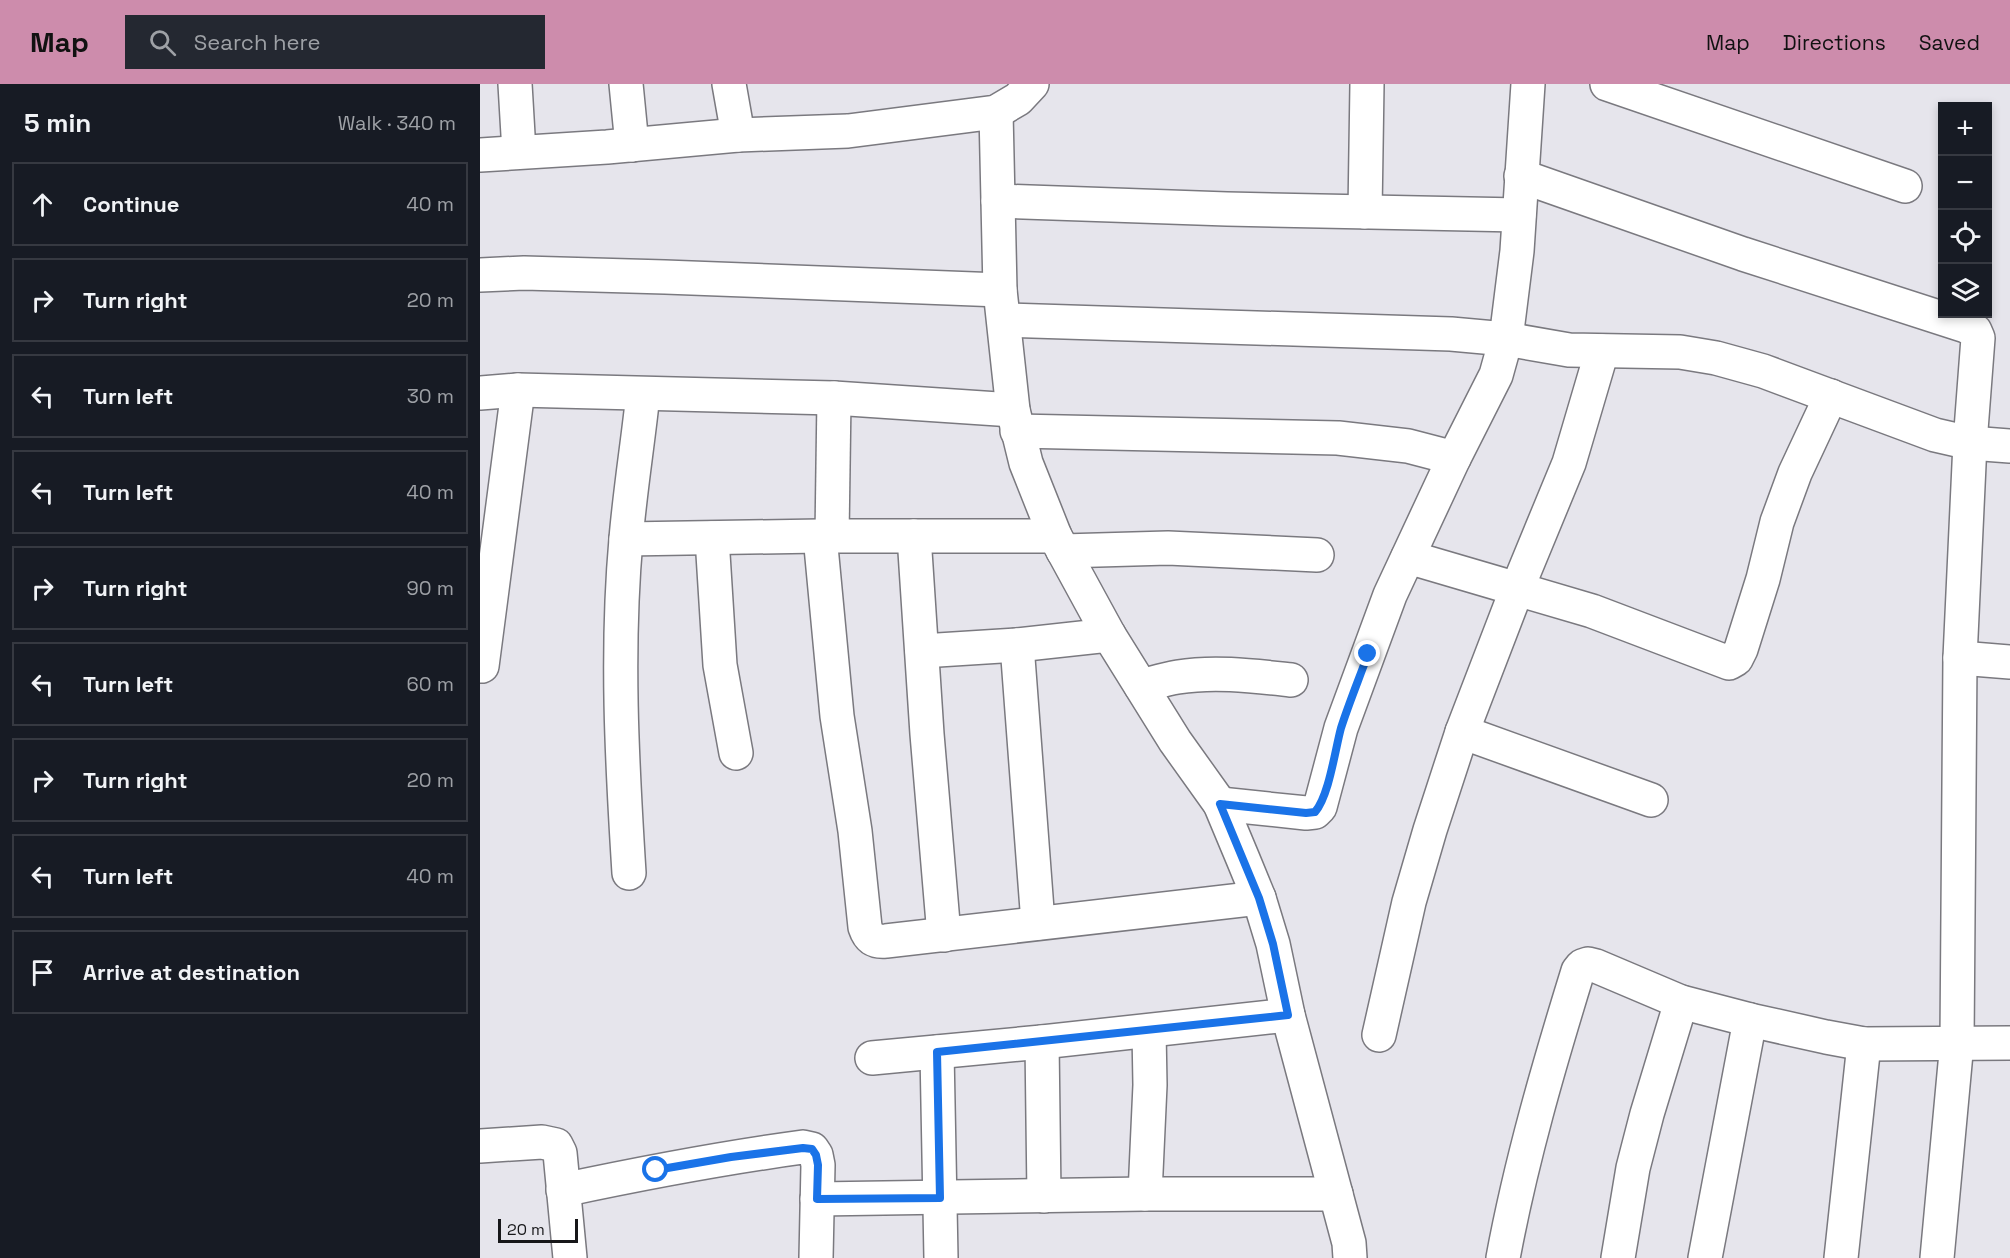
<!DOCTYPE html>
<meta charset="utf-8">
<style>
body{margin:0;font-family:"Space Grotesk",sans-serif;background:#242831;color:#f1f3f6}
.controls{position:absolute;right:18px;top:18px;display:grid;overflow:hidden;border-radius:0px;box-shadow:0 3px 9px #0003}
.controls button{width:54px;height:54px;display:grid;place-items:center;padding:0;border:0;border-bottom:2px solid #363941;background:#171b24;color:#f1f3f6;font:30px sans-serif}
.scale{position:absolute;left:18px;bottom:15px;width:80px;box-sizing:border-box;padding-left:6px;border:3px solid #171719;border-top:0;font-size:16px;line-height:21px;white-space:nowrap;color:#171719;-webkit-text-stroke:4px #e6e5ec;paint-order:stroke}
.stop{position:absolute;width:18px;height:18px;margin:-14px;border:4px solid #1a73e8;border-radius:50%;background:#fff}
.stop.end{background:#1a73e8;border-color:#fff;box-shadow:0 2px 6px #0008}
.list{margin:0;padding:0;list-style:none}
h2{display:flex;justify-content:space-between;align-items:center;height:78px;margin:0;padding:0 24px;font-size:26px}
h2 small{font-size:20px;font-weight:400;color:#9ea1a6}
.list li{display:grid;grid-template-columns:39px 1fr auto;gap:18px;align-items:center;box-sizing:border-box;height:84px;margin:0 12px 12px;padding:0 12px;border:2px solid #363941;border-radius:0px}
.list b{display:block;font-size:22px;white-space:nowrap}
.list em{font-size:20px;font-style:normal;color:#9ea1a6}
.icon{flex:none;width:33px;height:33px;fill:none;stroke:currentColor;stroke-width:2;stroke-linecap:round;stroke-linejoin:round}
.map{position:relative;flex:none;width:1530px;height:1174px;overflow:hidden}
header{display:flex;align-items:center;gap:36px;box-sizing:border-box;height:84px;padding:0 30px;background:#cd8cac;color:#111}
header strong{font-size:28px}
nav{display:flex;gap:33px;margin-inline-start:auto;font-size:21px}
.search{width:420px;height:54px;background:#242831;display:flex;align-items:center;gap:15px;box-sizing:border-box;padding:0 21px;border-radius:0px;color:#9ea1a6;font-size:22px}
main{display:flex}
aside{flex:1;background:#171b24}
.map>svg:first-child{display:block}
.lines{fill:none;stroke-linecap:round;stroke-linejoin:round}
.minor-casing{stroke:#7a797f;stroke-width:36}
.minor{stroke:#fff;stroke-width:33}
.route{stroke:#1a73e8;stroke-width:8}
</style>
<header>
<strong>Map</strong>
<div class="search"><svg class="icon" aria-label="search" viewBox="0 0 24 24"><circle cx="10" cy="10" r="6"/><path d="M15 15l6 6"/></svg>Search here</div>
<nav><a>Map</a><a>Directions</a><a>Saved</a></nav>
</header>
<main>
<aside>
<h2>5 min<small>Walk · 340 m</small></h2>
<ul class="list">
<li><svg class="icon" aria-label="ahead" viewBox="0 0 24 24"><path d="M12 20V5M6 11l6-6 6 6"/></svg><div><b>Continue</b></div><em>40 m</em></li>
<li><svg class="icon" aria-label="right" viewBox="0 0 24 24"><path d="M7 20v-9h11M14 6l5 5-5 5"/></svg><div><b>Turn right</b></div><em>20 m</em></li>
<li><svg class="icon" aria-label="left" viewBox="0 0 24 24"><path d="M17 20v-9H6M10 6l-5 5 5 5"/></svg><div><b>Turn left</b></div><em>30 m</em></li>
<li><svg class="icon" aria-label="left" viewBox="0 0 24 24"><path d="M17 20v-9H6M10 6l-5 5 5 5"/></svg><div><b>Turn left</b></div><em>40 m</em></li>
<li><svg class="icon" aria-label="right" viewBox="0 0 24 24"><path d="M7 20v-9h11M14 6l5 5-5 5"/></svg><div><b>Turn right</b></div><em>90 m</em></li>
<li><svg class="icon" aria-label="left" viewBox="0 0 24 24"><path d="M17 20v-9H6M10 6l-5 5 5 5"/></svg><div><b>Turn left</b></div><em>60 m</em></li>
<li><svg class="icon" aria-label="right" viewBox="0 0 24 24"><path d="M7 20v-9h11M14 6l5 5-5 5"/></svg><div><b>Turn right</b></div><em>20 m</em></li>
<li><svg class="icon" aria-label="left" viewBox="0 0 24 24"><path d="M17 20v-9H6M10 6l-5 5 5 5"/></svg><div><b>Turn left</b></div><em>40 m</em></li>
<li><svg class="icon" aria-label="arrive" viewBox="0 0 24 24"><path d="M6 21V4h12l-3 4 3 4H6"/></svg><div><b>Arrive at destination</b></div></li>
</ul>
</aside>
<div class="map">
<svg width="1530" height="1174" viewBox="0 0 1530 1174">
<rect width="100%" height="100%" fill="#e6e5ec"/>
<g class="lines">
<defs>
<g id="minor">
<path d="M35 0 39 68"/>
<path d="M146 0 152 61"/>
<path d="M249 0 258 51"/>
<path d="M1127 0 1425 102"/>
<path d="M516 28 520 206 533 326 546 379 575 452 629 551 695 657 740 720 763 775 779 814 793 860 808 931 869 1159 870 1174"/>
<path d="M0 71 127 63 258 51 368 47 485 32 516 28 538 15 552 0"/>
<path d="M1041 92 1263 170 1486 242 1495 247 1498 254 1490 359 1480 574 1477 958 1457 1174"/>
<path d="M518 117 747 125 1039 131"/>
<path d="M885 128 887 0"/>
<path d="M0 191 44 189 185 193 520 206"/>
<path d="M524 236 971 250 1026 255 1089 266 1200 268 1236 274 1283 287 1455 351 1490 359 1530 362"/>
<path d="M0 309 38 306 354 314 533 326"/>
<path d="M537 347 858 354 928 362 974 374"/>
<path d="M340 452 357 632 375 747 385 843C389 855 394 858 406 857L779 814"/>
<path d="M352 452 354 314"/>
<path d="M434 452 447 650 464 851"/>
<path d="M232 454 240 581 256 669"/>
<path d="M146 455 340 452H575"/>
<path d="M583 467 688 464 837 471"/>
<path d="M928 473 1112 527 1249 579 1256 575 1261 565 1283 495 1297 438 1315 389 1351 312"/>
<path d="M537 561 558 839"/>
<path d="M442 567 537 561 629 551"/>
<path d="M1480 574 1530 578"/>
<path d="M2 582 38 306"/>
<path d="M661 602C673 599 685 595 698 593 735 587 774 592 811 596"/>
<path d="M982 648 1171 716"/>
<path d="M740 720 826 729 835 728 840 723 861 644 910 511 974 374 1016 291 1026 255 1037 167 1048 0"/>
<path d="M149 789C142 678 136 567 146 455 150 407 158 358 163 310"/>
<path d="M899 951 929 818 950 746 982 648 1037 505 1089 379 1122 267"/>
<path d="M562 958 564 1112"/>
<path d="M457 968 461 1174"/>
<path d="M392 974 562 958 808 931"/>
<path d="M0 1062 62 1058 76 1061 80 1069 90 1174"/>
<path d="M83 1106C163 1089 242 1074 323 1063L332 1065 336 1071 338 1081 336 1174"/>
<path d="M665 1110 670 1001 669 947"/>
<path d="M337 1115 665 1110H856"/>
<path d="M1023 1174C1041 1077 1069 981 1098 887L1102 882 1108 880 1116 882 1201 918 1270 936 1346 953 1384 960 1530 959"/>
<path d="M1138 1174 1153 1084 1167 1030 1201 918"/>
<path d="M1225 1174 1270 936"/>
<path d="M1361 1174 1384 960"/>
</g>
</defs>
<use href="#minor" class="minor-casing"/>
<use href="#minor" class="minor"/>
</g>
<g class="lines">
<path class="route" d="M176 1086 251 1073 323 1064 332 1065 336 1071 338 1081 337 1115 460 1114 457 968 808 931 793 860 779 814 740 720 826 729 835 728C849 712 855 666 861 644 869 619 879 595 888 570"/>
</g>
</svg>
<div class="controls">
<button>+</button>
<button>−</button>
<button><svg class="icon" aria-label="locate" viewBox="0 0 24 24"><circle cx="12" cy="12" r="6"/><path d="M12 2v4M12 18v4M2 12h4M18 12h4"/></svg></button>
<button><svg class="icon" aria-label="layers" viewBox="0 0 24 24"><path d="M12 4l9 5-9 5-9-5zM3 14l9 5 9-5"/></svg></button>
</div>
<div class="scale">20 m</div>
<div class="stop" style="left:176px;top:1086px"></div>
<div class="stop end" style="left:888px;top:570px"></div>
</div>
</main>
